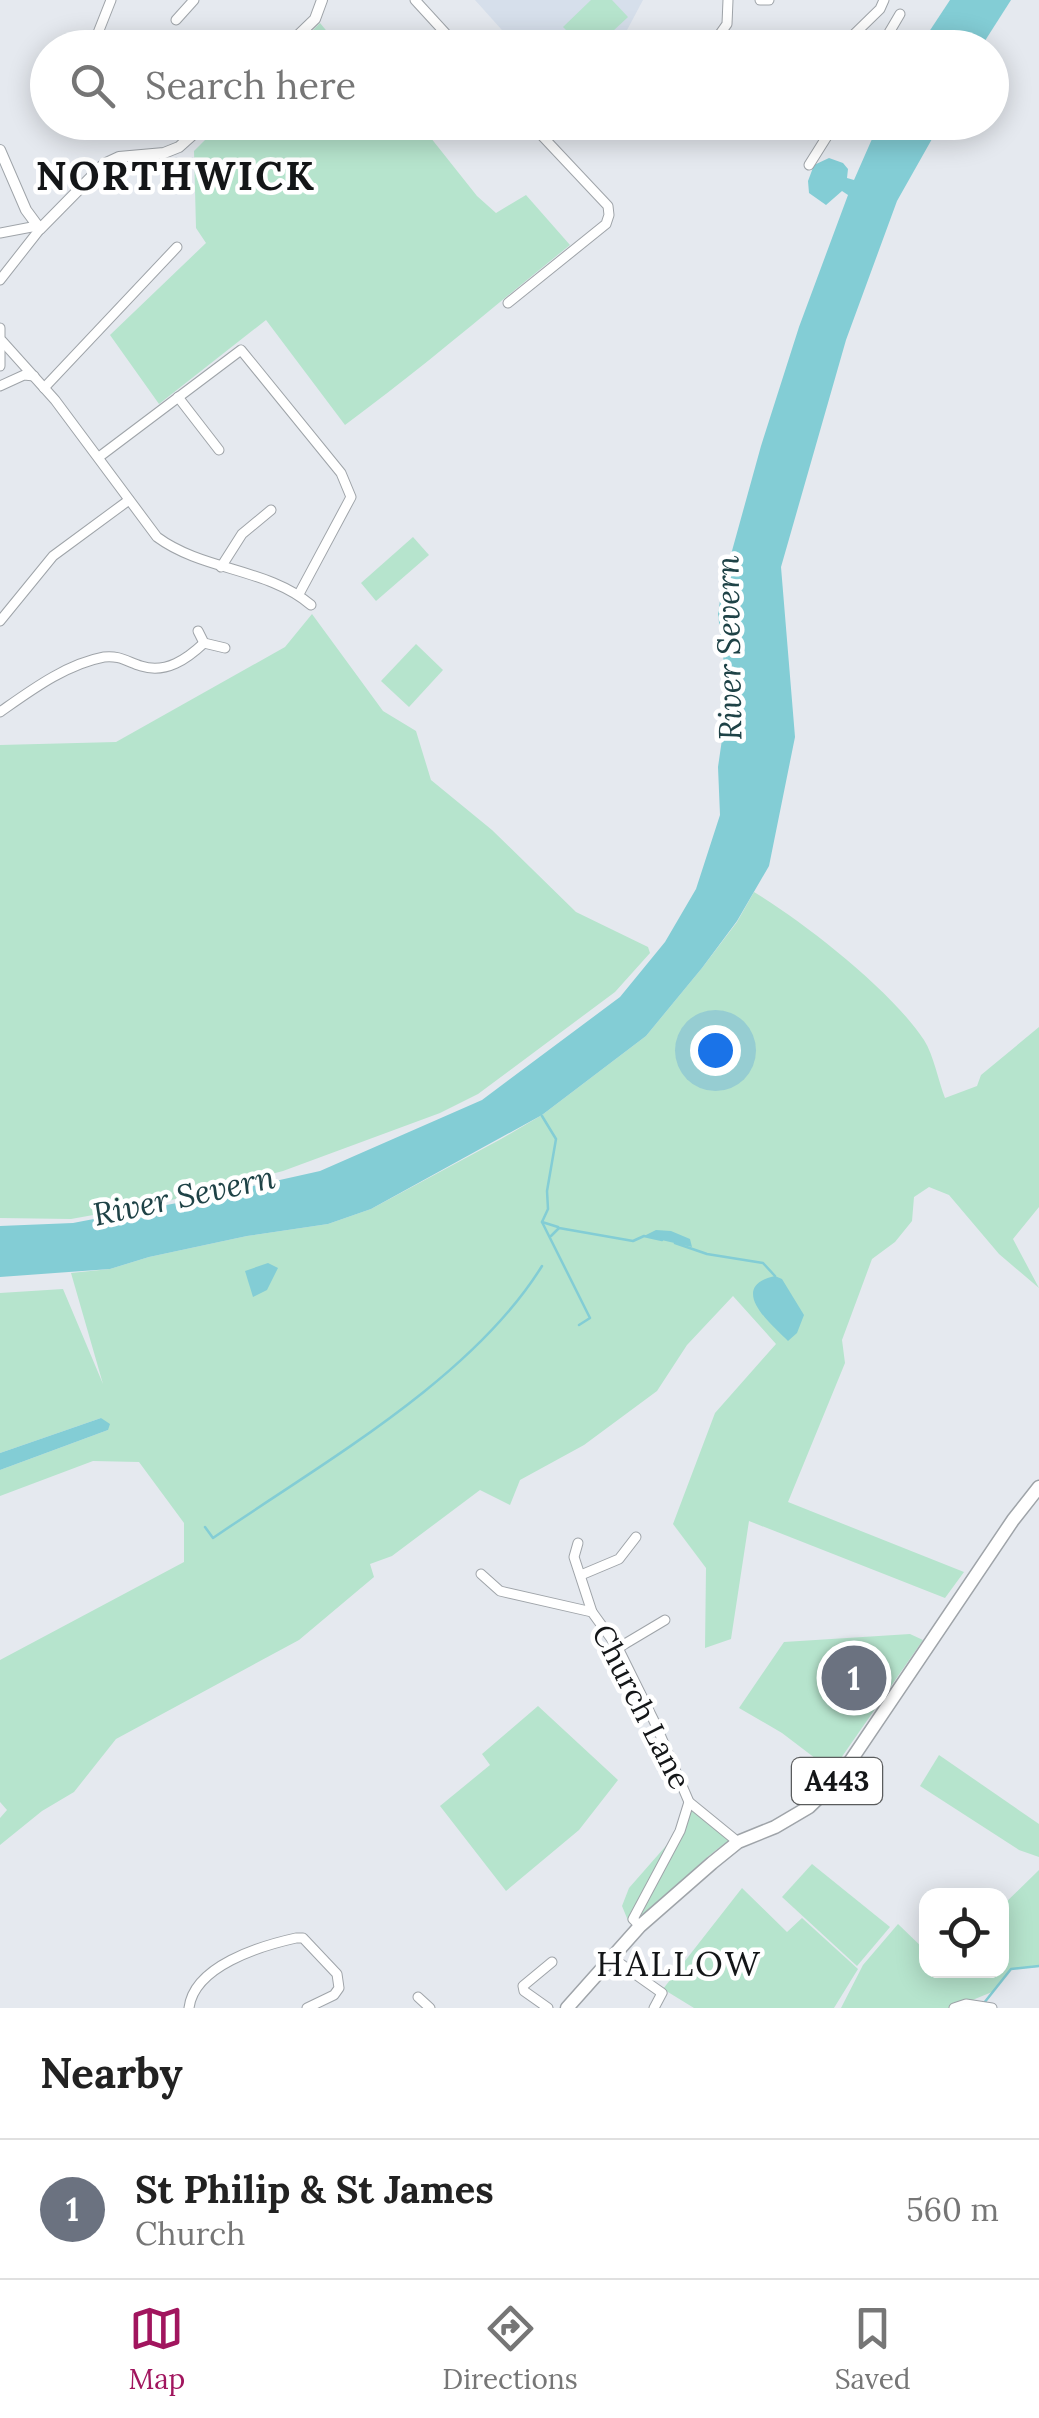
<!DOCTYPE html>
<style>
body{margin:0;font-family:Lora,serif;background:#f2f2f2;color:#222}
.controls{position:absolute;right:30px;bottom:30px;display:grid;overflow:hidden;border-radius:20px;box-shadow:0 5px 25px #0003}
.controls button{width:90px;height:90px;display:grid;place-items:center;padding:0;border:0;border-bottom:2px solid #e0e0e0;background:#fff;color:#222;font:50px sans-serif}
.you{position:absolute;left:715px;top:1050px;width:35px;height:35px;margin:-25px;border:8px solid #fff;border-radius:50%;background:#1a73e8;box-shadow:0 0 0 15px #1a73e833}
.badge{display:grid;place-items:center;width:65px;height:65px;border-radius:50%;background:#a1155e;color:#fff;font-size:32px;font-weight:700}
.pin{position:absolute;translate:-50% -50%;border:5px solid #fff;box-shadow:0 2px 10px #0006}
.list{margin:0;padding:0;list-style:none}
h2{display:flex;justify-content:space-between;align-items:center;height:130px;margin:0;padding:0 40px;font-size:42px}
h2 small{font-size:32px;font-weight:400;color:#767676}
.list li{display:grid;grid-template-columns:65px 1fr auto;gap:30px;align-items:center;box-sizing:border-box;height:140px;padding:0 40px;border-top:2px solid #e0e0e0}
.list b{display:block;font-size:38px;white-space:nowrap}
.list p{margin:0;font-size:32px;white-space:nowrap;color:#767676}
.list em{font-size:32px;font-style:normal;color:#767676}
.icon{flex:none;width:55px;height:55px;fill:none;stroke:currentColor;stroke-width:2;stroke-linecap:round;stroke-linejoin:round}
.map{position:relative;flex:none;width:1039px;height:2008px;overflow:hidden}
.search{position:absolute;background:#fff;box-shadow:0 5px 25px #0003;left:30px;right:30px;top:30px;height:110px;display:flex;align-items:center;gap:25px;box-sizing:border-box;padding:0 35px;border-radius:55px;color:#767676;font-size:38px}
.sheet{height:270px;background:#fff}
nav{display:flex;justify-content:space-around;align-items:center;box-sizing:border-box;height:140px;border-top:2px solid #e0e0e0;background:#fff;font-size:28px;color:#767676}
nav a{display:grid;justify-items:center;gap:5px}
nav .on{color:#a1155e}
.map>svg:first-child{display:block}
.built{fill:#d6dfeb}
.green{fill:#b6e4cd}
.water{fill:#83cdd5}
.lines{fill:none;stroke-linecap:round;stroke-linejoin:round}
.stream{stroke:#83cdd5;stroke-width:2.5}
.minor-casing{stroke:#9fa4a9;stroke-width:11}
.tertiary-casing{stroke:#9fa4a9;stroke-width:12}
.primary-casing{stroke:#9fa4a9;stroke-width:15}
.minor{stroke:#fff;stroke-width:9}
.tertiary{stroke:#fff;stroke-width:10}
.primary{stroke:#fff;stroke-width:12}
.labels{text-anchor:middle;stroke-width:9;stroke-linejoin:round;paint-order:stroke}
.shield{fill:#fff;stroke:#5a5c5d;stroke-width:2.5}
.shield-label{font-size:28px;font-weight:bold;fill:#141618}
.street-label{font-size:30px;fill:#141618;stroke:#fff}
.water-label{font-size:32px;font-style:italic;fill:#1e4246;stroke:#fff}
.quarter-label{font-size:35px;letter-spacing:2.5px;fill:#141618;stroke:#fff}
.district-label{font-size:40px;font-weight:bold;letter-spacing:2.5px;fill:#141618;stroke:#fff}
</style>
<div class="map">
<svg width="1039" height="2008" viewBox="0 0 1039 2008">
<rect width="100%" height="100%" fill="#e5e9ef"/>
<path class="built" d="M475 0H643L618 47H542L535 39 525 47 518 48Z"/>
<g class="green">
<path d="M591 0H612L628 17 596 47H583L563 27Z"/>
<path d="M320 23 340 47H296Z"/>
<path d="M222 123H419L477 196 496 213 526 195 570 245C495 305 423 368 345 425L266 320 159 404 110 335 206 243 196 228 194 151Z"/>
<path d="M413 537 429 555 376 601 361 583Z"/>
<path d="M312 614 383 711 416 731 431 780 492 830 576 912 648 947 650 953 615 992 478 1094 440 1113 283 1171 160 1203 71 1219 0 1218V745L116 742 285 647Z"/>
<path d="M416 644 443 670 409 707 381 681Z"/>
<path d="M754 892C805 923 891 990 924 1040 934 1056 938 1080 945 1098L977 1086 981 1075 1039 1027V1207L1013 1239 1039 1288 999 1254 949 1195 929 1187 914 1197 912 1221 895 1242 872 1259 842 1340 845 1363 788 1502 964 1572 945 1598 749 1521 731 1639 705 1648 706 1568 673 1524 715 1413 776 1344 733 1296 687 1345 657 1391 584 1445 520 1480 510 1505 480 1490 392 1556 370 1564 374 1577 299 1640 116 1739 74 1792 42 1811 0 1845V1818L7 1810 0 1802V1660L184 1562V1523L139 1462 93 1461 0 1496V1470L108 1430 101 1418 0 1453V1293L63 1289 103 1384 71 1273 110 1269 149 1257 247 1236 328 1224 371 1209 501 1139 542 1115 646 1036 702 968 737 922Z"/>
<path d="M910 1634 923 1640 832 1771 782 1733 739 1708 784 1642Z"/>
<path d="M538 1706 618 1780 579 1830 506 1891 440 1806 490 1765 482 1754Z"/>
<path d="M939 1755 1039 1824V1857L1019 1850 920 1786Z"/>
<path d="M689 1802 731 1840C693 1862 669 1904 629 1923L622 1906 629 1888 679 1831Z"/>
<path d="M812 1864 890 1927 857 1966 782 1897Z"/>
<path d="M1039 1870V1967L1011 1969 992 1992 953 2008H841L863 1965 898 1924 926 1951V1970H1002V1906Z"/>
<path d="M742 1888 787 1932 802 1918 858 1969 834 2008H694L663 1989Z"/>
</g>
<g class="water">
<path d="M950 0H1011L981 47H919Z"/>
<path d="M879 123H941L897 201 846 340 781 567 795 737 769 866 737 921 702 968 646 1036 542 1115 371 1209 328 1224 247 1236 149 1257 110 1269 0 1277V1226L73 1223 177 1203 320 1171 482 1100 620 997 665 942 696 889 720 815 718 767 728 698 718 614 722 587 761 446 799 327 848 195 842 191 826 205 809 193 808 181 814 165 829 158 843 163 848 169 847 178 854 180Z"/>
<path d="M656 1230 671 1231 690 1239 692 1247 644 1236Z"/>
<path d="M268 1263 278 1268 267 1290 253 1297 245 1271Z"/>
<path d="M775 1276 782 1279 804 1315 797 1333 788 1341C772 1325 726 1287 775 1276Z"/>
<path d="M101 1418 110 1424 108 1430 0 1470V1453Z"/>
</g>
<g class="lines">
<g class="stream">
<path d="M542 1116 556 1139 547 1191 548 1209 542 1222 590 1318 579 1325"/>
<path d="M542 1222 558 1227"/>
<path d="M551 1236 559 1228 633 1241 644 1236 662 1240"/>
<path d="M675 1243 707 1254 763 1263 775 1276"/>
<path d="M205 1527 213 1538C322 1463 472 1379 542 1266"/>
<path d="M984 2003 1011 1969 1039 1966"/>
</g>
<defs>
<g id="minor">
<path d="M415 0 459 48"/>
<path d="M760 0H769"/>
<path d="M176 20 194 0"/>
<path d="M92 48 111 0"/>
<path d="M710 48 727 24 728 0"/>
<path d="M840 48 880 9 884 0"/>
<path d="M880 48 900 14"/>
<path d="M809 165 836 122"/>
<path d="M0 233 37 226"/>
<path d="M0 280 40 229"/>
<path d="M508 303 606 224 609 215 608 206 529 122"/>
<path d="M0 328V366"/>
<path d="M2 341 55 400 157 537C203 571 268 568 311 605"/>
<path d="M0 386 24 375 34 376"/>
<path d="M44 388 177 247"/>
<path d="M178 397 219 450"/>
<path d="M99 457 241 350 341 473 351 497 299 594"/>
<path d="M221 567 242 534 271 510"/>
<path d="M0 621 53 556 129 500"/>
<path d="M198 631 204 643 225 648"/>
<path d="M0 712C30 691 66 664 104 657 119 655 128 662 141 666 166 674 187 659 204 643"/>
<path d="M578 1543 574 1557 592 1612"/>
<path d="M481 1574 500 1591 592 1612 618 1648 655 1723 689 1802 738 1842"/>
<path d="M581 1575 619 1559 636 1537"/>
<path d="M618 1648 665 1620"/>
<path d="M640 1926 633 1919 680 1831 689 1802"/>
<path d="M611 1957 662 1993 654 2008"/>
<path d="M418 1997 430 2008"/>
<path d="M189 2008C194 1966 260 1946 296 1938H303L337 1974 339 1988 334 1995 307 2008"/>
<path d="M548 2008 524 1991 523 1986 552 1962"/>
<path d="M954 2008 966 2004 992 2008"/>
</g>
<g id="tertiary">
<path d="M285 48 315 19 322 0"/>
<path d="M0 150 26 210 40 229 104 164 119 157 164 153 179 147 207 122"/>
</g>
<path id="primary" d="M567 2008 640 1926 712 1863 738 1842 775 1827 809 1807 839 1778 1013 1520 1039 1487"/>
</defs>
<use href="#minor" class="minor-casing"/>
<use href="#tertiary" class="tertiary-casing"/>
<use href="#primary" class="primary-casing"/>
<use href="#minor" class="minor"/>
<use href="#tertiary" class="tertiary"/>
<use href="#primary" class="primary"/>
</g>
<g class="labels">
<rect class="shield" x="792" y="1758" width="90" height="46" rx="8"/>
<g class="shield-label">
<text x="837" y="1791">A443</text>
</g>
<g class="street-label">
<text transform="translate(641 1707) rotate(63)" y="10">Church Lane</text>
</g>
<g class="water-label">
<text transform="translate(729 648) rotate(-91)" y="11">River Severn</text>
<text transform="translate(184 1196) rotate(-12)" y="11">River Severn</text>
</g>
<g class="quarter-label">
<text x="679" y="1976">HALLOW</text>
</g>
<g class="district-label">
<text x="176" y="190">NORTHWICK</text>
</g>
</g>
</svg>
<div class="controls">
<button><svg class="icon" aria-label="locate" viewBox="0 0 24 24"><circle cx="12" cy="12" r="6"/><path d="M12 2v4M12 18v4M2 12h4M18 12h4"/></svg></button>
</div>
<div class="you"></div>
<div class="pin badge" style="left:854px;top:1678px;background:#6b7280">1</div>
<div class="search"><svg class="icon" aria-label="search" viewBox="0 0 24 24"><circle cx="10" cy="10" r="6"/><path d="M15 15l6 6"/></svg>Search here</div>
</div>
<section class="sheet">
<h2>Nearby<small></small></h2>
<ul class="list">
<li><span class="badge" style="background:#6b7280">1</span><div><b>St Philip &amp; St James</b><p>Church</p></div><em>560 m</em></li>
</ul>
</section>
<nav>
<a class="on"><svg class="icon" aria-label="map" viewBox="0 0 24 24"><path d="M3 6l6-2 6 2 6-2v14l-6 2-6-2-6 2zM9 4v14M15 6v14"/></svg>Map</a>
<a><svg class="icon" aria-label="directions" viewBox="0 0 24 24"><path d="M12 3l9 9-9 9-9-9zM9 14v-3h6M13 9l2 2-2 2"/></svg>Directions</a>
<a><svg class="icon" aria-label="saved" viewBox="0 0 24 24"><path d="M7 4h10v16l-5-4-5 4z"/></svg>Saved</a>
</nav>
